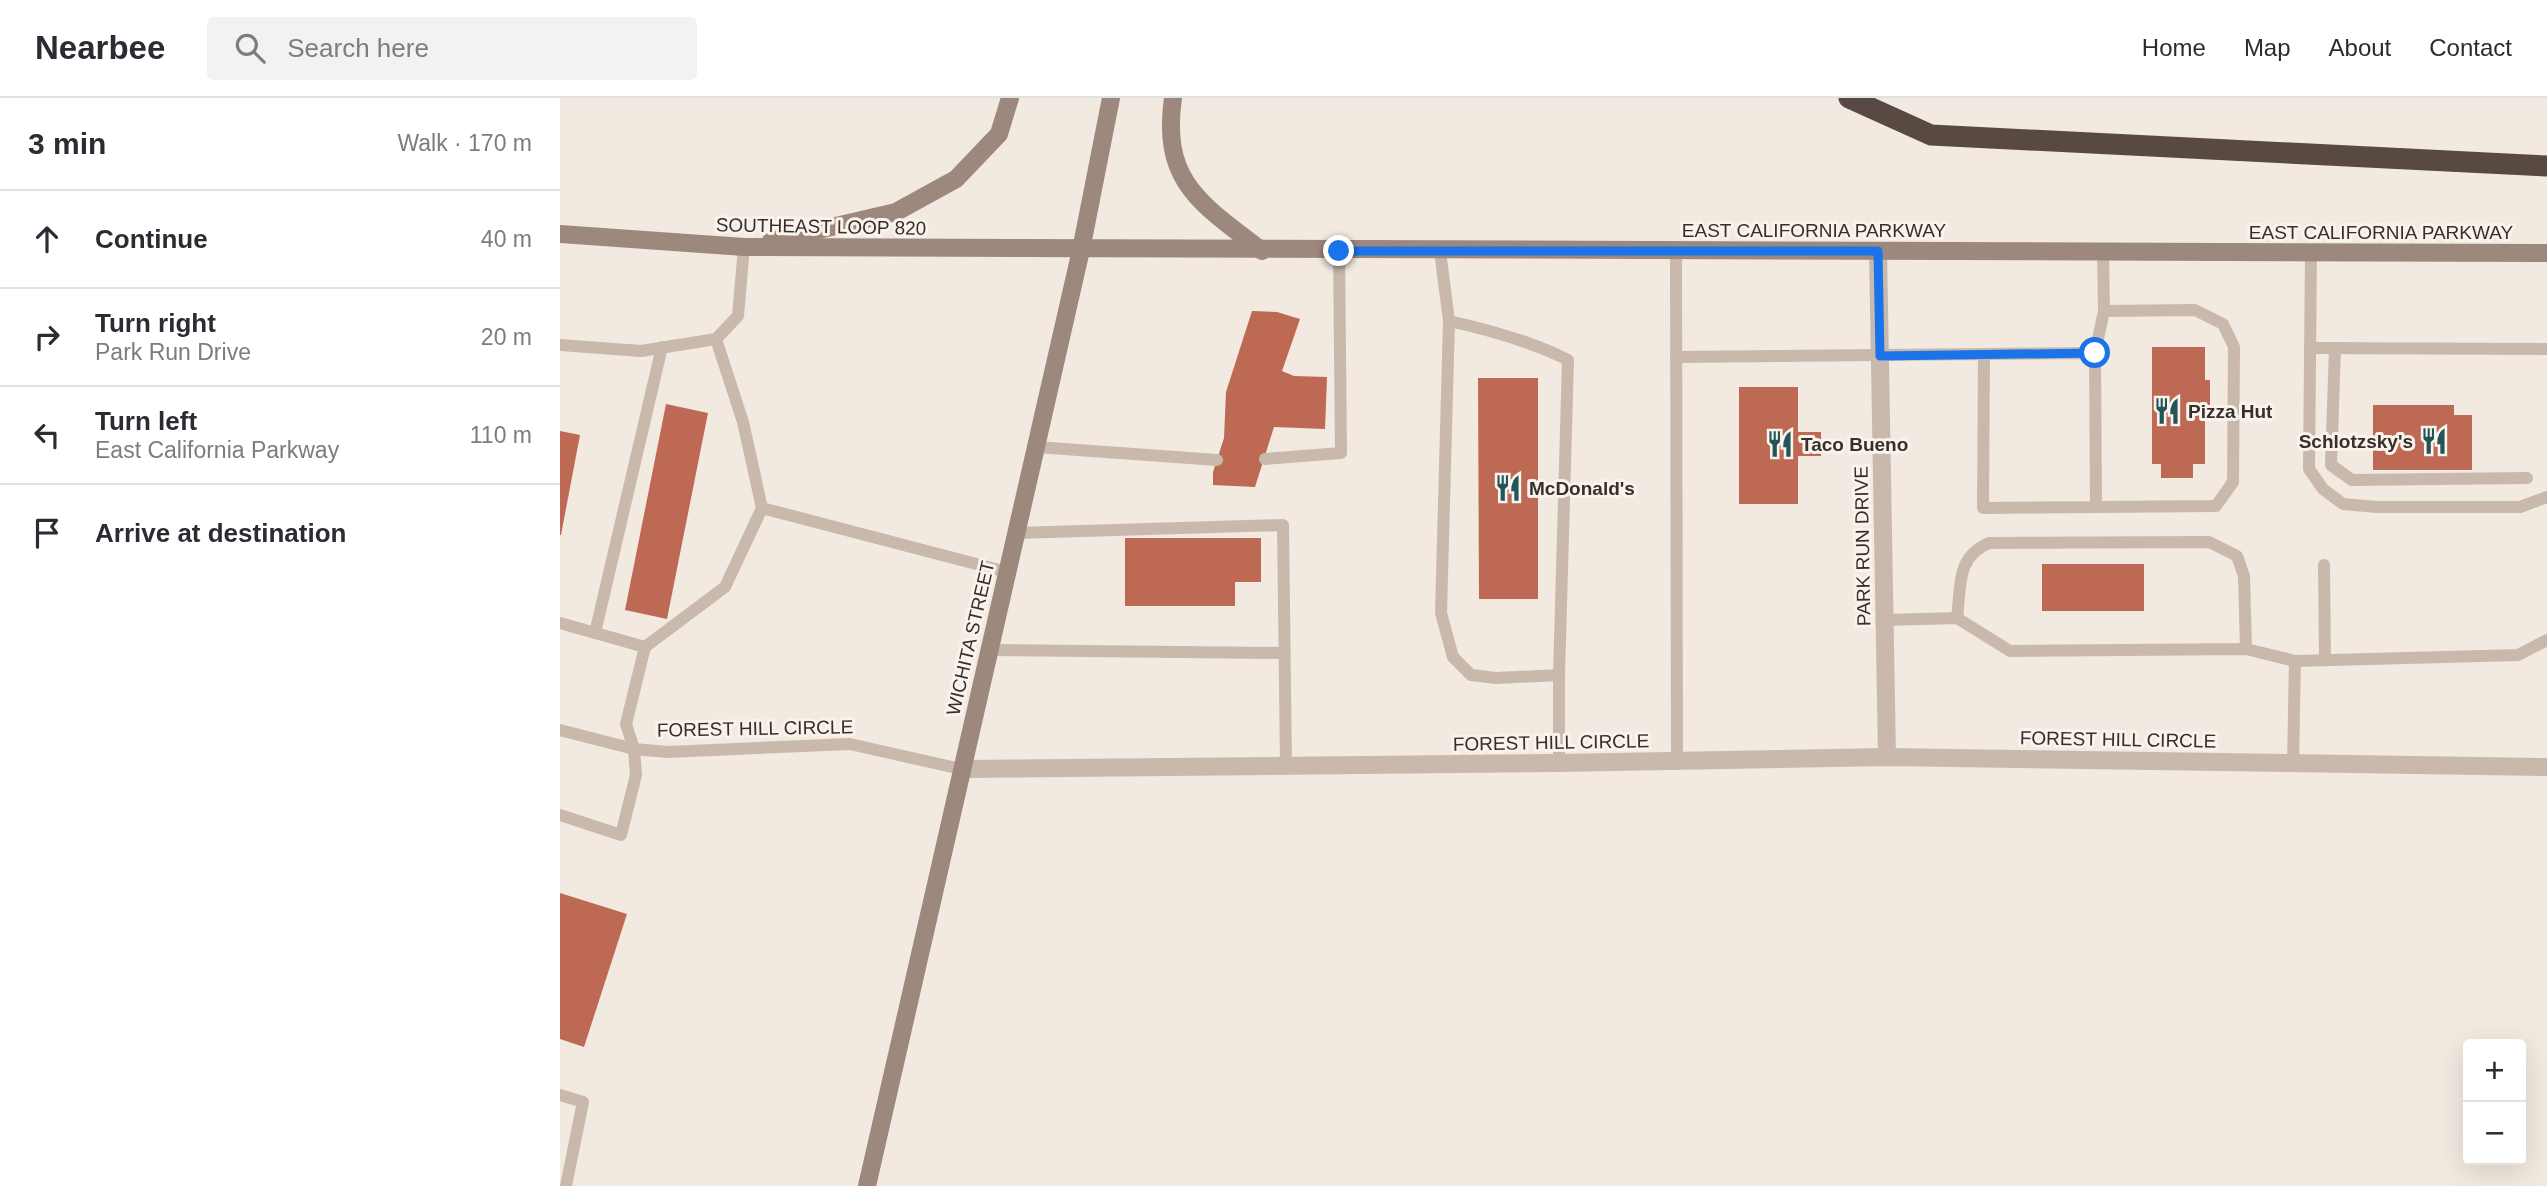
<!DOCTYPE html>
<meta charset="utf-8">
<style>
body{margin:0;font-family:Helvetica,sans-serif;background:#f2f2f3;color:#2b2b33}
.controls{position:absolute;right:21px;bottom:21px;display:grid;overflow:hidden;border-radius:7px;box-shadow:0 7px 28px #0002}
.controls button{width:63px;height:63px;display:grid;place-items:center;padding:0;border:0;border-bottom:2px solid #e1e1e2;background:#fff;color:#2b2b33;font:35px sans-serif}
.stop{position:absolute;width:21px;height:21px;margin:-16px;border:5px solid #1a73e8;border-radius:50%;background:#fff}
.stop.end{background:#1a73e8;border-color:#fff;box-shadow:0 2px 7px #0008}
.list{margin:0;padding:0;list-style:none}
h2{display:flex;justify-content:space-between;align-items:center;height:91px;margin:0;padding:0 28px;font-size:30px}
h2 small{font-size:23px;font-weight:400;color:#7c7c81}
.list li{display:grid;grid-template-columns:46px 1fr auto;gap:21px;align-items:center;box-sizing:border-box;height:98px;padding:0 28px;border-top:2px solid #e1e1e2}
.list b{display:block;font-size:26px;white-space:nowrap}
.list p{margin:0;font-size:23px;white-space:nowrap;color:#7c7c81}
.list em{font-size:23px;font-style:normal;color:#7c7c81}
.icon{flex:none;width:38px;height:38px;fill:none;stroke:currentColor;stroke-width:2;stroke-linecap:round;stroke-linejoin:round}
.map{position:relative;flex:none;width:1987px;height:1088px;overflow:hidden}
header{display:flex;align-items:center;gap:42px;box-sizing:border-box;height:98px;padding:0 35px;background:#fff;border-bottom:2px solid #e1e1e2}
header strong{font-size:33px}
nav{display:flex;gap:38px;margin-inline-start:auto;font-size:24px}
.search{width:490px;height:63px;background:#f2f2f3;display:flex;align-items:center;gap:18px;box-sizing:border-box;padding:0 24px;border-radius:7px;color:#7c7c81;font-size:26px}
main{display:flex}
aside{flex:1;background:#fff}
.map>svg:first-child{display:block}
.building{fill:#bd6953}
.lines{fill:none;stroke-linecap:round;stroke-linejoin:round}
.service{stroke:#c9b9ad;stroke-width:12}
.minor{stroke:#c9b9ad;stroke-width:18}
.tertiary{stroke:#c9b9ad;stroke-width:18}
.secondary{stroke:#9d887e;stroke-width:18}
.motorway{stroke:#584943;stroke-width:21}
.route{stroke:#1a73e8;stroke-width:9}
.labels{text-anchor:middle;stroke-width:6;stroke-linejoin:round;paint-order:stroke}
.street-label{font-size:19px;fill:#382f2b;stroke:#f9f3ed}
.poi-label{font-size:19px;font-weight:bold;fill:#382f2b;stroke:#f9f3ed;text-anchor:start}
</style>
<header>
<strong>Nearbee</strong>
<div class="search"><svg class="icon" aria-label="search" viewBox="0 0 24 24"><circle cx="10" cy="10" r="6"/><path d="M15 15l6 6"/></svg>Search here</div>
<nav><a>Home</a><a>Map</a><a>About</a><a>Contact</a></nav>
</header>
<main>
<aside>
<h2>3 min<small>Walk · 170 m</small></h2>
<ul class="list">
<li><svg class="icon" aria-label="ahead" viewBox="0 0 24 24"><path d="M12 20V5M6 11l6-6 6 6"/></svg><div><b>Continue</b></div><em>40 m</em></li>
<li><svg class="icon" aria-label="right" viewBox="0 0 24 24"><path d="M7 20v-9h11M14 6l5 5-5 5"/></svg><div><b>Turn right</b><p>Park Run Drive</p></div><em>20 m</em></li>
<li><svg class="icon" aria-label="left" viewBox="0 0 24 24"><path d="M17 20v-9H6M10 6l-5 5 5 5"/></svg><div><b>Turn left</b><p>East California Parkway</p></div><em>110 m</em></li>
<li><svg class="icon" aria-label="arrive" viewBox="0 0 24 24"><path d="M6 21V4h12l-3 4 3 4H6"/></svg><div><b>Arrive at destination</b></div></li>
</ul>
</aside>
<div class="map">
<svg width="1987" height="1088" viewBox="0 0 1987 1088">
<rect width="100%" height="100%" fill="#f2e9e0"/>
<g class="building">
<path d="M692 213 717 214 740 221 722 273 734 278 767 279 765 331 714 329 695 389 653 387V374L664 340 666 294Z"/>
<path d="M1592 249H1645V282H1650V310H1645V366H1633V380H1601V366H1592Z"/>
<path d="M918 280H978V501H919Z"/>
<path d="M1179 289H1238V334H1261V358H1238V406H1179Z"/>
<path d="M106 306 148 315 107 521 65 512Z"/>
<path d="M1813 307H1894V317H1912V372H1813Z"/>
<path d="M0 333 20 337 1 437H0Z"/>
<path d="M565 440H701V484H675V508H565Z"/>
<rect x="1482" y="466" width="102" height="47"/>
<path d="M0 795 67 816 24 949 0 941Z"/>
</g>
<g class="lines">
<g class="service">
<path d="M880 153 889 223 881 515 893 559 911 577 936 580 999 577"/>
<path d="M1116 153 1117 663"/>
<path d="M1751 154 1749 371 1763 391 1783 406 1817 409H1960L1987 399"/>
<path d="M889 223C930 232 970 243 1008 262L999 577V665"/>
<path d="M156 241 183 324 202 410 447 474"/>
<path d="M0 247 81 253 156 241 178 218 184 149"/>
<path d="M1750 250 1987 251"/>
<path d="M1775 250 1771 367 1792 382 1967 380"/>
<path d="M1535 255 1544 213 1543 154"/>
<path d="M1116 259 1535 255 1536 409 1423 410 1424 256"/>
<path d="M476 349 657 362"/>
<path d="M705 361 781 355 779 153"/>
<path d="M1536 409 1656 408 1673 384 1674 249 1663 226 1635 212 1544 213"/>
<path d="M456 435 723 427 726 668"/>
<path d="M1764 467 1765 562"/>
<path d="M1397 520C1401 488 1396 459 1429 445L1649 444 1677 458 1684 478 1686 551"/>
<path d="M1324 522 1397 520 1450 553 1686 551 1735 563 1733 665"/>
<path d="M0 525 85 549 165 489 202 410"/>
<path d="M35 535 102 249"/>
<path d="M429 552 723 555"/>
<path d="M1735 563 1958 557 1987 542"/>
<path d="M0 632 74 651 108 654 290 646 401 671"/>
<path d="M0 717 61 737 76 677 74 651 66 626 85 549"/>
<path d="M0 997 23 1004 6 1088"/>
</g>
<path class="minor" d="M1318 153 1327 659"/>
<path class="tertiary" d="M401 671 999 665 1327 659 1987 669"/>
<g class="secondary">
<path d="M613 0C601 85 642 106 702 153"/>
<path d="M0 136 184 149 1987 155"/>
<path d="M211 143 336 114 396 81 439 36 450 0"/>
<path d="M307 1088 521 152 551 0"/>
</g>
<path class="motorway" d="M1289 0 1371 37 1987 68"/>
</g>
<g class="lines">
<path class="route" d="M779 153H1318L1320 258 1535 255"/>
</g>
<defs>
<symbol id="restaurant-bare" viewBox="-9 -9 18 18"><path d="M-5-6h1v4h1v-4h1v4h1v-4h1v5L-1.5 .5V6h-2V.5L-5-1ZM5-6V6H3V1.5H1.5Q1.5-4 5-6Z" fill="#235557" stroke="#f9f3ed" stroke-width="2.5" paint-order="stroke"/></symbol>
</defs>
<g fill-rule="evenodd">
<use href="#restaurant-bare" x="1588" y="294" width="38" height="38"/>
<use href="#restaurant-bare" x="1855" y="324" width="38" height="38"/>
<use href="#restaurant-bare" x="1201" y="327" width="38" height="38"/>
<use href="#restaurant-bare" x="929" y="371" width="38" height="38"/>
</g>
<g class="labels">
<g class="street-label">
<text transform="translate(261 128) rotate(1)" y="7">SOUTHEAST LOOP 820</text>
<text x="1254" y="139">EAST CALIFORNIA PARKWAY</text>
<text x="1821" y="141">EAST CALIFORNIA PARKWAY</text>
<text transform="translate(1302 448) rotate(-91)" y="7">PARK RUN DRIVE</text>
<text transform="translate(410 540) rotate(-77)" y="7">WICHITA STREET</text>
<text transform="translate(195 630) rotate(-1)" y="7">FOREST HILL CIRCLE</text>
<text transform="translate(1558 641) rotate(1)" y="7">FOREST HILL CIRCLE</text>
<text transform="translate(991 644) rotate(-1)" y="7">FOREST HILL CIRCLE</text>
</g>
<g class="poi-label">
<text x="1628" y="320">Pizza Hut</text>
<text x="1853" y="350" text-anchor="end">Schlotzsky's</text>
<text x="1241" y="353">Taco Bueno</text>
<text x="969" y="397">McDonald's</text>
</g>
</g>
</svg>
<div class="controls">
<button>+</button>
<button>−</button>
</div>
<div class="stop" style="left:1535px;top:255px"></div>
<div class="stop end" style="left:779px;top:153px"></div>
</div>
</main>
